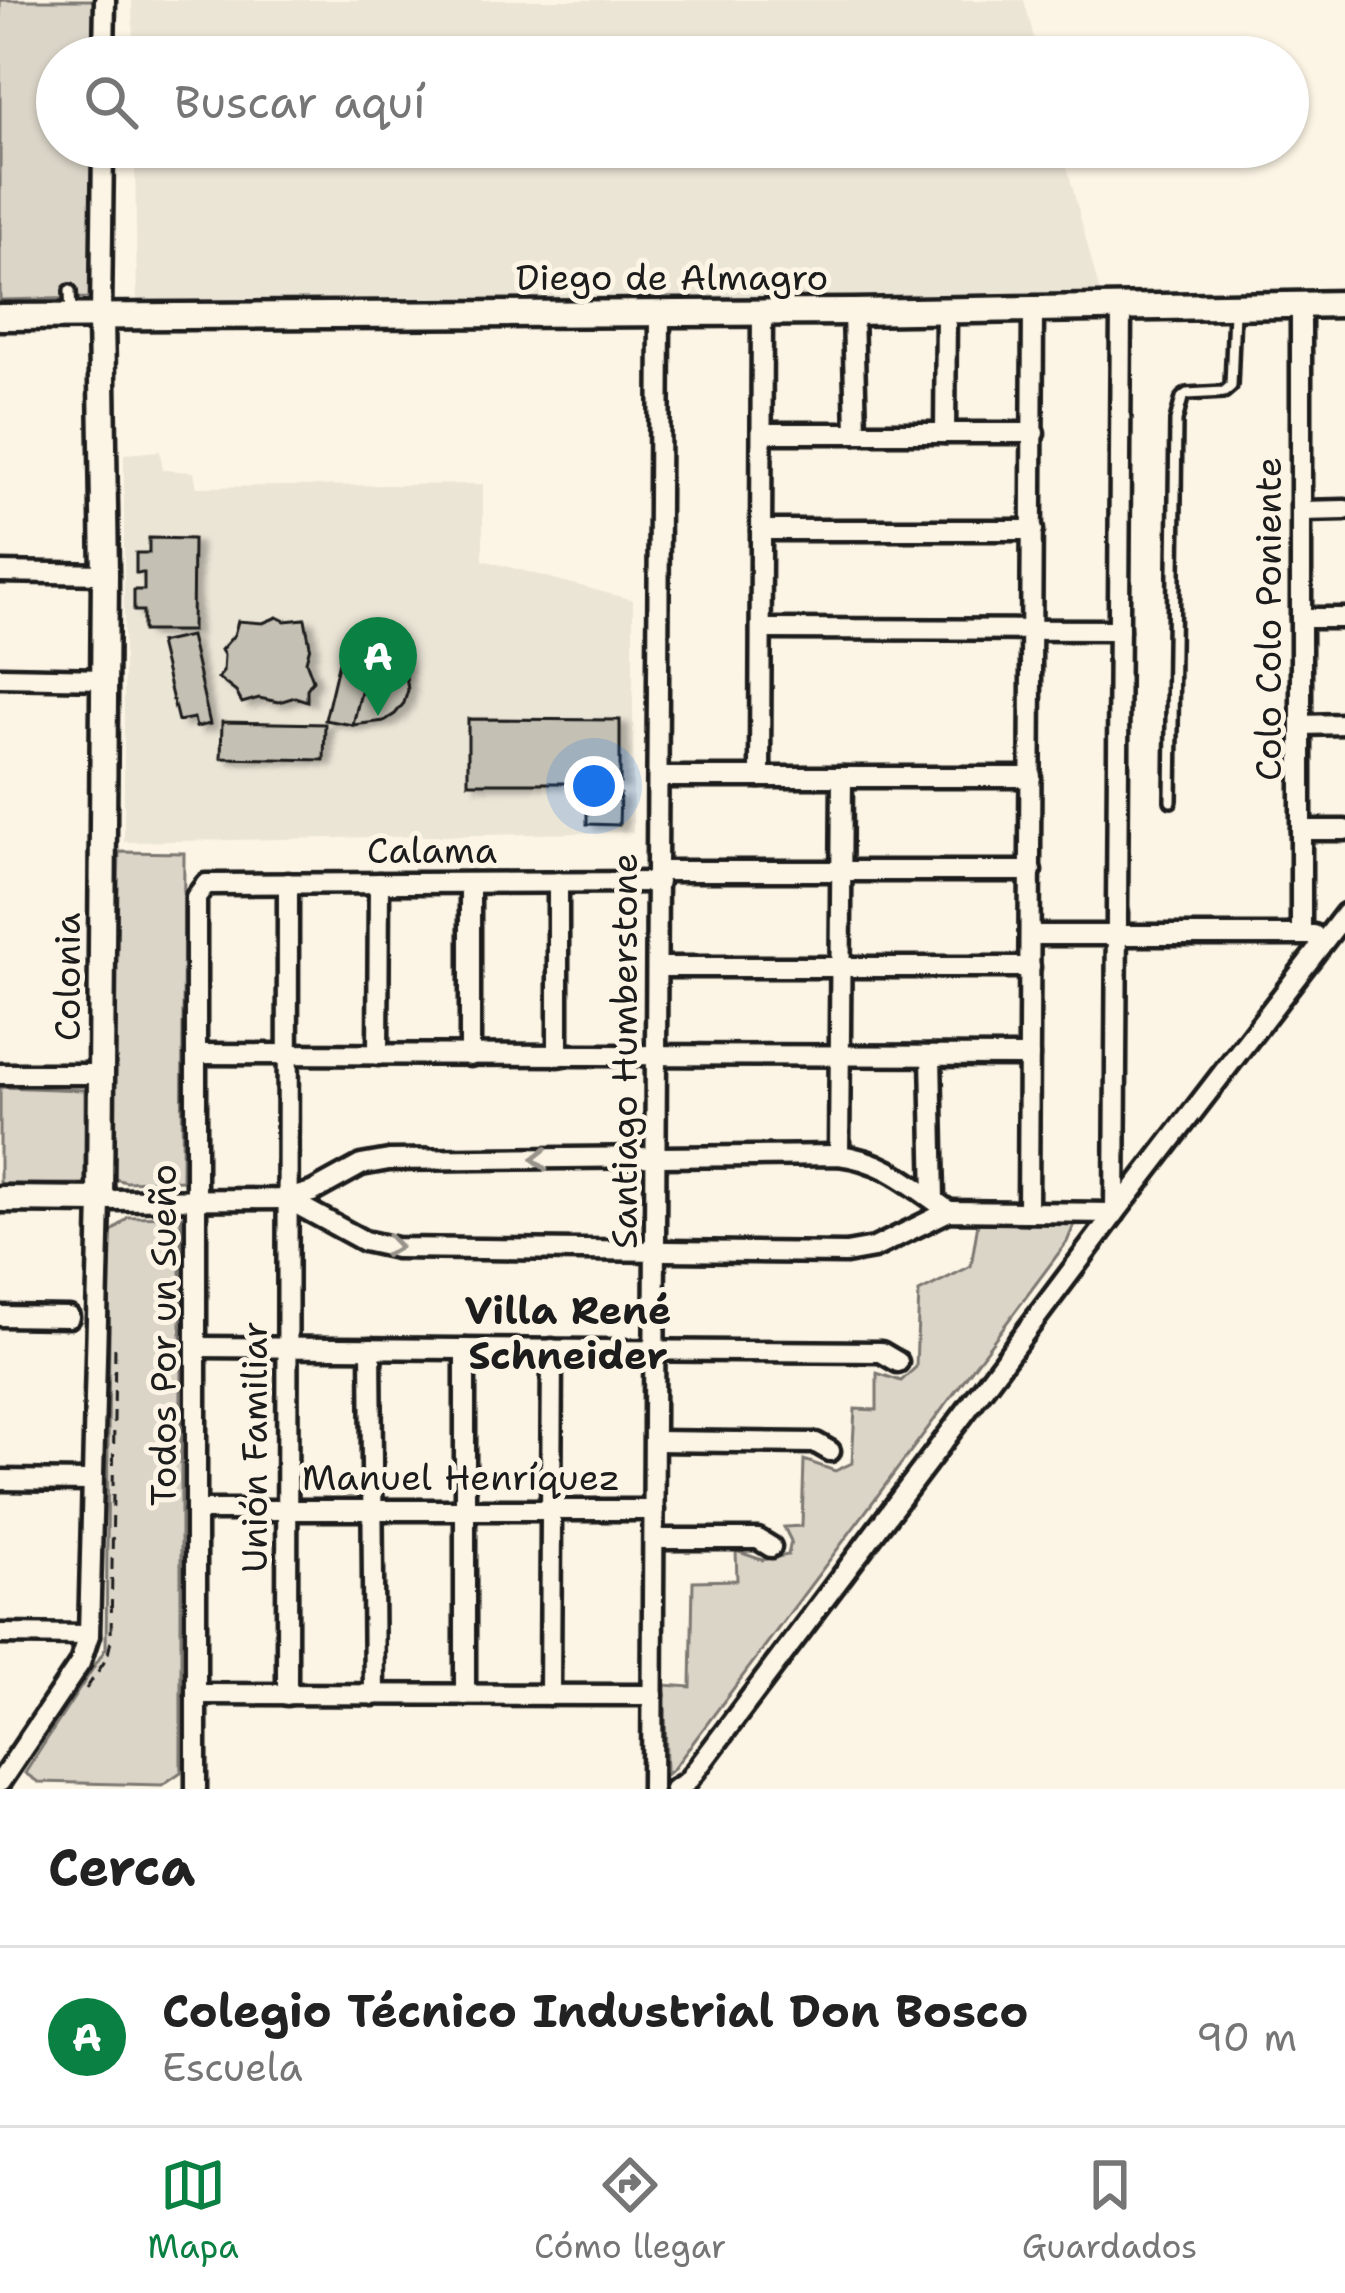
<!DOCTYPE html>
<html lang="es">
<meta charset="utf-8">
<style>
body{margin:0;font-family:"Shantell Sans",sans-serif;background:#f2f2f2;color:#222}
.you{position:absolute;left:594px;top:786px;width:42px;height:42px;margin:-30px;border:9px solid #fff;border-radius:50%;background:#1a73e8;box-shadow:0 0 0 18px #1a73e833}
.badge{display:grid;place-items:center;width:78px;height:78px;border-radius:50%;background:#0b8043;color:#fff;font-size:39px;font-weight:700}
.pin{position:absolute;translate:-50% -99px;filter:drop-shadow(0 3px 6px #0008)}
.pin::after{content:'';position:absolute;top:63px;width:42px;height:36px;background:inherit;clip-path:polygon(0 0,100% 0,50% 100%)}
.list{margin:0;padding:0;list-style:none}
h2{display:flex;justify-content:space-between;align-items:center;height:156px;margin:0;padding:0 48px;font-size:51px}
h2 small{font-size:39px;font-weight:400;color:#767676}
.list li{display:grid;grid-template-columns:78px 1fr auto;gap:36px;align-items:center;box-sizing:border-box;height:180px;padding:0 48px;border-top:3px solid #e0e0e0}
.list b{display:block;font-size:45px;white-space:nowrap}
.list p{margin:0;font-size:39px;white-space:nowrap;color:#767676}
.list em{font-size:39px;font-style:normal;color:#767676}
.icon{flex:none;width:66px;height:66px;fill:none;stroke:currentColor;stroke-width:2;stroke-linecap:round;stroke-linejoin:round}
.map{position:relative;flex:none;width:1345px;height:1789px;overflow:hidden}
.search{position:absolute;background:#fff;box-shadow:0 3px 9px #0004;left:36px;right:36px;top:36px;height:132px;display:flex;align-items:center;gap:30px;box-sizing:border-box;padding:0 42px;border-radius:66px;color:#767676;font-size:45px}
.sheet{height:336px;background:#fff}
nav{display:flex;justify-content:space-around;align-items:center;box-sizing:border-box;height:168px;border-top:3px solid #e0e0e0;background:#fff;font-size:33px;color:#767676}
nav a{display:grid;justify-items:center;gap:6px}
nav .on{color:#0b8043}
.map>svg:first-child{display:block}
.built{fill:#ebe5d6}
.green{fill:#dbd5c8;stroke:#7c7872;stroke-width:3}
.building{fill:#c4c0b3;stroke:#1c1c1c;stroke-width:3;filter:url(#shadow)}
.lines{fill:none;stroke-linecap:round;stroke-linejoin:round}
.service-casing{stroke:#1c1c1c;stroke-width:18}
.minor-casing{stroke:#1c1c1c;stroke-width:27}
.tertiary-casing{stroke:#1c1c1c;stroke-width:33}
.path{stroke:#1c1c1c;stroke-width:3;stroke-dasharray:12 9;stroke-linecap:butt}
.service{stroke:#fcf5e5;stroke-width:9}
.minor{stroke:#fcf5e5;stroke-width:18}
.tertiary{stroke:#fcf5e5;stroke-width:24}
.oneway{stroke:#97938b}
.labels{text-anchor:middle;stroke-width:10;stroke-linejoin:round;paint-order:stroke}
.street-label{font-size:36px;fill:#1c1c1c;stroke:#fcf5e5}
.neighbourhood-label{font-size:39px;font-weight:bold;fill:#1c1c1c;stroke:#fcf5e5}
</style>
<div class="map">
<svg width="1345" height="1789" viewBox="0 0 1345 1789">
<defs>
<filter id="shadow"><feDropShadow dx="8" dy="4.5" stdDeviation="3" flood-color="#0004"/></filter>
</defs>
<rect width="100%" height="100%" fill="#fcf5e5"/>
<filter id="ink" filterUnits="userSpaceOnUse"><feTurbulence type="fractalNoise" baseFrequency=".00833" numOctaves="2"/><feDisplacementMap in="SourceGraphic" scale="24" xChannelSelector="R" yChannelSelector="G"/><feConvolveMatrix kernelMatrix="1 2 1 2 8 2 1 2 1" color-interpolation-filters="sRGB"/></filter>
<g filter="url(#ink)">
<g class="built">
<path d="M132 0H1024L1039 57H133Z"/>
<path d="M135 147H1062L1102 301 137 311Z"/>
<path d="M160 451 163 470 194 472 197 487 483 484V560L633 600V832L124 842V454Z"/>
</g>
<g class="green">
<path d="M0 0H98L97 57H57V147H95L92 298 0 300Z"/>
<path d="M119 852 184 853 182 1180 126 1182 111 1178Z"/>
<path d="M0 1087 85 1090V1184H0Z"/>
<path d="M181 1216V1772L162 1785 38 1782 25 1773 106 1648 110 1234 128 1217Z"/>
<path d="M978 1223 1074 1225 1067 1242 674 1768 666 1775 665 1685 691 1687 693 1581 737 1580 736 1551 762 1560 788 1555 791 1541 784 1527 802 1526 804 1460 835 1471 852 1463 855 1409 877 1410V1373L901 1381 916 1367 919 1292 971 1266Z"/>
</g>
<g class="building">
<path d="M149 538 193 539 192 631H143V611H134V590H144V573H136V553H149Z"/>
<path d="M277 617 285 621 305 619 310 646 306 661 313 680 307 689V701L295 697 279 702 259 698 242 703 236 692 218 678 223 672 224 655 221 650 234 635 238 621 263 623Z"/>
<path d="M190 636 210 724 196 727 194 718 178 721 159 643Z"/>
<path d="M345 636 373 643 353 725 325 720Z"/>
<path d="M373 643 389 647 404 662 408 690 404 703 395 714 384 721 353 725 361 692H372L377 689 379 684 378 678 366 672Z"/>
<path d="M468 719 620 720V783H468Z"/>
<path d="M222 722 325 724 324 760 221 758Z"/>
<path d="M587 794H620L619 825 587 824Z"/>
</g>
<g class="lines">
<defs>
<g id="service">
<path d="M70 291 71 316"/>
<path d="M1171 801 1176 421 1182 398 1187 394 1224 392 1231 386 1234 311"/>
</g>
<g id="minor">
<path d="M104 57 105 0"/>
<path d="M853 312 856 433"/>
<path d="M101 316 103 147"/>
<path d="M762 433H1034"/>
<path d="M945 433 946 310"/>
<path d="M1302 511 1345 510"/>
<path d="M761 530H1033"/>
<path d="M0 572 105 574"/>
<path d="M1301 618H1345"/>
<path d="M761 629 1119 630"/>
<path d="M0 677 105 679"/>
<path d="M1301 725 1345 724"/>
<path d="M659 777H1031"/>
<path d="M760 777 762 312"/>
<path d="M1301 830H1345"/>
<path d="M659 871H1031"/>
<path d="M1301 934V304"/>
<path d="M1030 935H1314"/>
<path d="M658 967H1030"/>
<path d="M196 1054 1029 1056"/>
<path d="M378 1055 379 883"/>
<path d="M470 1056V883"/>
<path d="M558 1056V882"/>
<path d="M931 1056 934 1200"/>
<path d="M0 1074H102"/>
<path d="M839 1155 842 777"/>
<path d="M287 1199 364 1241 396 1248 846 1253 874 1248 949 1211 1115 1213"/>
<path d="M1028 1212 1033 309"/>
<path d="M1115 1213 1121 308"/>
<path d="M0 1316 69 1317"/>
<path d="M196 1347 881 1352 898 1362"/>
<path d="M371 1348 374 1695"/>
<path d="M465 1349V1695"/>
<path d="M655 1441 816 1443 830 1451"/>
<path d="M0 1480 91 1481"/>
<path d="M196 1510H654"/>
<path d="M654 1539H758L771 1547"/>
<path d="M0 1634 89 1635"/>
<path d="M196 1694 653 1695"/>
<path d="M287 1695 288 883"/>
<path d="M550 1695 552 1349"/>
<path d="M0 1782 80 1663 89 1635 100 1200 287 1199 312 1192 361 1165 389 1160 839 1155C886 1161 911 1185 949 1211"/>
<path d="M196 1789V897L206 884 658 882"/>
<path d="M652 1789 660 313"/>
<path d="M675 1789 687 1782 1115 1213 1345 914"/>
</g>
<g id="tertiary">
<path d="M0 317 853 312 1345 304"/>
<path d="M0 1199 100 1200 105 574 101 316"/>
</g>
</defs>
<use href="#service" class="service-casing"/>
<use href="#minor" class="minor-casing"/>
<use href="#tertiary" class="tertiary-casing"/>
<path class="path" d="M86 1689 107 1658 111 1641 115 1346"/>
<use href="#service" class="service"/>
<use href="#minor" class="minor"/>
<use href="#tertiary" class="tertiary"/>
</g>
<defs><path id="oneway-chevron" d="M-2-3.5L2.5 0L-2 3.5" fill="none" stroke-width="1.6" stroke-linecap="round" stroke-linejoin="round" transform="scale(3)"/></defs>
<g class="oneway">
<use href="#oneway-chevron" transform="translate(540 1159) rotate(180)"/>
<use href="#oneway-chevron" transform="translate(393 1246) rotate(8)"/>
</g>
</g>
<g class="labels">
<g class="street-label">
<text x="672" y="290">Diego de Almagro</text>
<text transform="translate(1268 619) rotate(-90)" y="13">Colo Colo Poniente</text>
<text x="432" y="863">Calama</text>
<text transform="translate(67 977) rotate(-90)" y="13">Colonia</text>
<text transform="translate(624 1051) rotate(-90)" y="13">Santiago Humberstone</text>
<text transform="translate(163 1335) rotate(-90)" y="13">Todos Por un Sueño</text>
<text transform="translate(254 1447) rotate(-90)" y="13">Unión Familiar</text>
<text x="461" y="1490">Manuel Henríquez</text>
</g>
<g class="neighbourhood-label">
<text x="568" y="1324">Villa René<tspan x="568" dy="45">Schneider</tspan></text>
</g>
</g>
</svg>
<div class="you"></div>
<div class="pin badge" style="left:378px;top:716px">A</div>
<div class="search"><svg class="icon" aria-label="search" viewBox="0 0 24 24"><circle cx="10" cy="10" r="6"/><path d="M15 15l6 6"/></svg>Buscar aquí</div>
</div>
<section class="sheet">
<h2>Cerca<small></small></h2>
<ul class="list">
<li><span class="badge">A</span><div><b>Colegio Técnico Industrial Don Bosco</b><p>Escuela</p></div><em>90 m</em></li>
</ul>
</section>
<nav>
<a class="on"><svg class="icon" aria-label="map" viewBox="0 0 24 24"><path d="M3 6l6-2 6 2 6-2v14l-6 2-6-2-6 2zM9 4v14M15 6v14"/></svg>Mapa</a>
<a><svg class="icon" aria-label="directions" viewBox="0 0 24 24"><path d="M12 3l9 9-9 9-9-9zM9 14v-3h6M13 9l2 2-2 2"/></svg>Cómo llegar</a>
<a><svg class="icon" aria-label="saved" viewBox="0 0 24 24"><path d="M7 4h10v16l-5-4-5 4z"/></svg>Guardados</a>
</nav>
